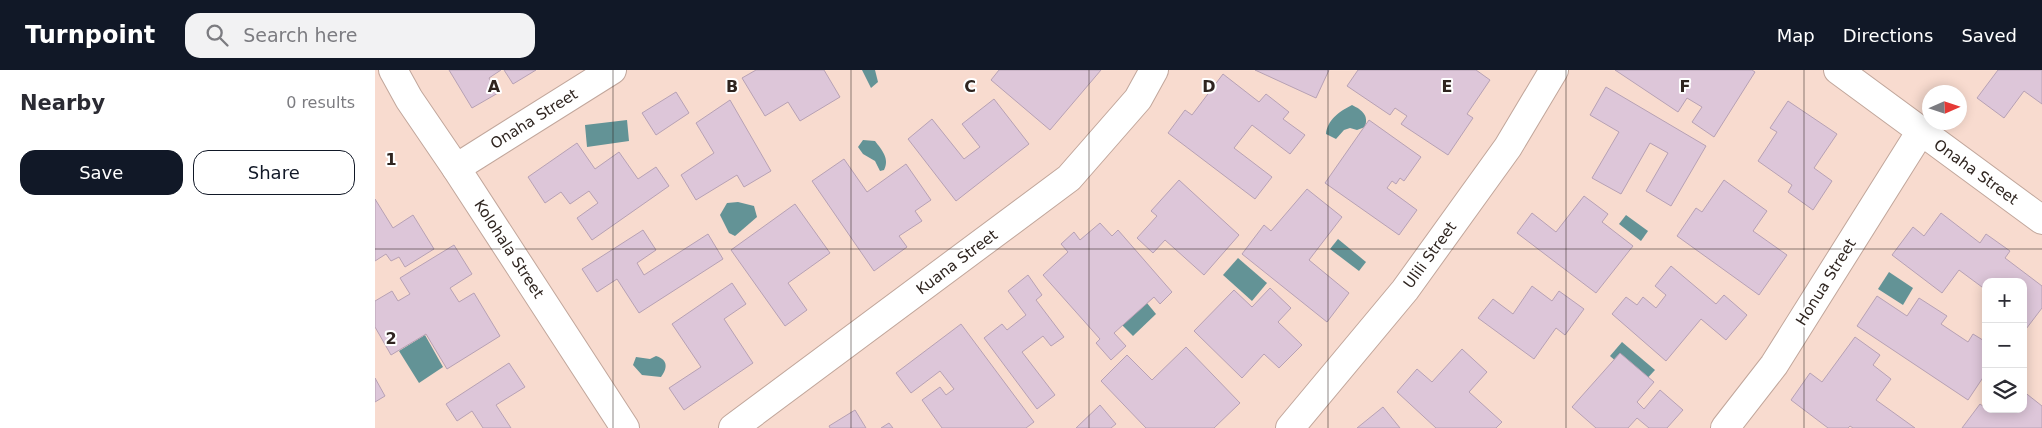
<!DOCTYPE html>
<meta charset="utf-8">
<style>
body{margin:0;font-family:"DejaVu Sans",sans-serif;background:#f2f2f3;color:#2b2b33}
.controls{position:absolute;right:15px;bottom:15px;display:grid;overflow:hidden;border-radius:10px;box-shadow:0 2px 12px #0003}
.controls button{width:45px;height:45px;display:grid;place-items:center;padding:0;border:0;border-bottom:1px solid #e1e1e2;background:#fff;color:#2b2b33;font:25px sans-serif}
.compass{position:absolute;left:1547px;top:15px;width:45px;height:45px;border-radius:50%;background:#fff;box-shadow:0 2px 12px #0003;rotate:87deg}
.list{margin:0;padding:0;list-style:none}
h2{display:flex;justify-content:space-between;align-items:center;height:65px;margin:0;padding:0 20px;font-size:21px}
h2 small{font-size:16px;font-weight:400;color:#7c7c81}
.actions{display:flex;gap:10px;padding:15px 20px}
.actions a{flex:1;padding:11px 0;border:1px solid #111827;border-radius:15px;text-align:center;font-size:18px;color:#111827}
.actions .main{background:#111827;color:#fff}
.icon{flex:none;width:28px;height:28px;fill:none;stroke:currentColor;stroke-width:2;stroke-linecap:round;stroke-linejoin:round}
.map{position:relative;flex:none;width:1667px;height:358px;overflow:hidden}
header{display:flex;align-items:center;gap:30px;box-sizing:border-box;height:70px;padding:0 25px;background:#111827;color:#fff}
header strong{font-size:24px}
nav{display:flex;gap:28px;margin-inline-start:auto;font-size:18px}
.search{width:350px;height:45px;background:#f2f2f3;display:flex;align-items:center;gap:12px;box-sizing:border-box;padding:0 18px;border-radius:15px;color:#7c7c81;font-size:19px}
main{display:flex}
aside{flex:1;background:#fff}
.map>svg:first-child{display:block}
.water{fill:#639396}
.building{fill:#ddc6d9;stroke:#b7a1b4}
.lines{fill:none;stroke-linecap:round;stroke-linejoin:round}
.minor-casing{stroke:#c1a69b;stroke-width:30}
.minor{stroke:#fff;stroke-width:28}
.grid{fill:none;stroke:#2f2520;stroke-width:1;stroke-opacity:0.55}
.labels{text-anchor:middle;stroke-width:4;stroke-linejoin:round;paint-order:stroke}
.street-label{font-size:15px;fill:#2f2520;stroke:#fff}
.grid-label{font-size:16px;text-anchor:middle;font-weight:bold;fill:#2f2520;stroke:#fff;stroke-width:4;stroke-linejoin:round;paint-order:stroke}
</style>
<header>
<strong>Turnpoint</strong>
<div class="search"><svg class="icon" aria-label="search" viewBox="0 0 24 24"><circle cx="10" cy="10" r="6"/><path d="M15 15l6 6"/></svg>Search here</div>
<nav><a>Map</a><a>Directions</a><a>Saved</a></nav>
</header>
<main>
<aside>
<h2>Nearby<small>0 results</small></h2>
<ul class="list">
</ul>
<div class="actions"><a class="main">Save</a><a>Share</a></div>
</aside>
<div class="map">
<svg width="1667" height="358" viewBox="0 0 1667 358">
<rect width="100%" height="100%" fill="#f8dbcf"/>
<g class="water">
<path d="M487 0H500L503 12 496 18Z"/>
<path d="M977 35C987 40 994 45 990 57L982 60 975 58 969 60 961 69 951 64C952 50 965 41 977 35Z"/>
<path d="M252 50 254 71 212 77 210 55Z"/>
<path d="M488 70 500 71C507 80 515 89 509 100L505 101 500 91 488 84 483 77Z"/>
<path d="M363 132 379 136 382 147 360 166 354 163 345 145 352 133Z"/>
<path d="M1251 145 1273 161 1266 171 1244 154Z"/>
<path d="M963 169 991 192 984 201 955 179Z"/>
<path d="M863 188 892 213 877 231 848 205Z"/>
<path d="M1514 202 1538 218 1528 235 1503 219Z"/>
<path d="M772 233 781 244 758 266 747 255Z"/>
<path d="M50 265 68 297 44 313 24 281Z"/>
<path d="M1247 272 1280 300 1267 314 1235 286Z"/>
<path d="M281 286C294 290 292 299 286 307L267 305 258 295 261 287 275 289Z"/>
</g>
<g class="building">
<path d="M74 0H126L114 8 123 23 97 38Z"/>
<path d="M129 0H161L138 14Z"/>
<path d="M381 0H449L465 27 425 51 413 32 390 46 367 8Z"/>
<path d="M624 0H726L675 60 616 10Z"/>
<path d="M880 0H954L941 28Z"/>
<path d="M983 0H1101L1115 10 1092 44 1098 48 1073 85 1026 54 1032 46 1020 38 1015 45 972 16Z"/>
<path d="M1240 0H1377L1380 2 1339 67 1317 52 1327 37 1312 28 1303 42Z"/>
<path d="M1623 0H1667V34L1649 21 1629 48 1602 28Z"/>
<path d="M848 4 884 32 891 24 914 42 908 49 930 65 915 84 877 55 859 78 897 107 880 129 793 63 810 40 817 45Z"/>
<path d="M1231 17 1331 76 1296 136 1271 121 1293 83 1275 73 1246 124 1217 108 1244 62 1215 45Z"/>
<path d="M301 22 314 43 281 65 267 43Z"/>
<path d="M619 29 654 74 581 131 533 69 557 49 589 89 605 77 587 54Z"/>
<path d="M355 30 396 101 369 117 362 105 321 130 306 105 339 83 321 53Z"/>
<path d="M1413 31 1462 64 1439 98 1457 111 1438 140 1413 122 1417 115 1383 91 1402 62 1395 58Z"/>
<path d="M994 50 1046 87 1029 111 1025 108 1021 114 1017 111 1012 118 1042 140 1024 165 950 113Z"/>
<path d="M202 73 220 99 244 82 263 109 281 97 294 116 217 170 202 148 223 133 214 121 195 134 186 122 170 133 153 107Z"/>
<path d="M469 89 492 122 531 94 556 130 540 141 547 151 524 166 532 177 499 201 437 111Z"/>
<path d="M804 110 864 165 829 205 790 170 778 183 762 168 782 146 776 141Z"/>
<path d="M1349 110 1392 141 1378 161 1412 185 1384 225 1302 166 1321 138 1327 142Z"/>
<path d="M932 119 967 147 934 190 974 223 952 252 867 184 889 155 896 161Z"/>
<path d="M1209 126 1233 144 1227 152 1258 176 1221 223 1142 163 1157 143 1181 162Z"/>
<path d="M0 129 18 158 38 145 59 179 30 197 24 187 16 191 11 184 0 191Z"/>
<path d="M420 134 455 183 413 213 432 240 410 256 356 180Z"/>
<path d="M1566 143 1605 173 1611 164 1635 181 1630 188 1667 216V238L1648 263V212H1611V220L1584 200 1567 223 1517 185 1538 157 1549 166Z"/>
<path d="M725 153 737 166 743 160 797 222 785 234 779 227 739 263 751 276 736 290 721 273 725 269 668 205 693 182 686 174 699 162 705 170Z"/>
<path d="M268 160 281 180 262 193 269 205 333 164 348 189 264 243 242 209 222 222 207 199Z"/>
<path d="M79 175 97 204 75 218 84 232 99 223 125 266 72 299 51 264 16 285 0 257V231L17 221 23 231 35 224 25 208Z"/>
<path d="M1296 196 1341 234 1349 225 1372 245 1351 270 1326 249 1291 291 1237 244 1251 227 1262 235 1268 227 1281 238 1291 225 1280 216Z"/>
<path d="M653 205 667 225 661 230 689 267 676 276 668 266 647 282 680 325 662 339 609 268 627 254 632 260 651 245 633 221Z"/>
<path d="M357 213 371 234 349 249 378 293 309 340 294 318 326 297 297 254Z"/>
<path d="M1157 216 1177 231 1184 221 1209 239 1190 265 1181 258 1159 289 1103 248 1118 229 1138 244Z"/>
<path d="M895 218 916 238 903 252 927 275 904 298 889 284 867 308 819 261 859 220 877 237Z"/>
<path d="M1502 226 1532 246 1544 228 1572 246 1566 254 1593 272 1598 264 1611 272V303L1593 330 1482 256Z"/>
<path d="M586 254 659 352 651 358H567L547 330 565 317 571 325 579 319 565 301 536 323 521 303Z"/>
<path d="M1480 267 1505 285 1498 295 1516 309 1501 330 1540 358H1478L1475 356 1473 358H1453L1416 330 1435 303 1447 312Z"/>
<path d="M811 277 865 333 839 358H771L726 311 752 285 777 310Z"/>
<path d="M1087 279 1112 302 1094 322 1127 352 1121 358H1061L1022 322 1042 299 1057 312Z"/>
<path d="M1245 283 1279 312 1262 332 1269 339 1285 320 1308 340 1292 358H1274L1262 348 1253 358H1221L1197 337Z"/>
<path d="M134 293 150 317 121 335 136 358H108L97 341 82 351 71 334Z"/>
<path d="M0 308 10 326 0 332Z"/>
<path d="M1648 321 1667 336V358H1587L1605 334 1613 340 1648 339Z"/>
<path d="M725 335 741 354 736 358H701Z"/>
<path d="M1008 337 1025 358H982Z"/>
<path d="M480 340 491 358H455L454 356Z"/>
<path d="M514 353 518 358H506Z"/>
</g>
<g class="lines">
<defs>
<g id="minor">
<path d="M18 0 34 29 81 98 250 358"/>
<path d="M1463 0 1667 150"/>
<path d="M81 98 237 0"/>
<path d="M358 358 694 108 763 29 779 0"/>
<path d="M915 358 1030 220 1133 77 1179 0"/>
<path d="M1350 358 1399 295 1546 61"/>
</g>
</defs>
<use href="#minor" class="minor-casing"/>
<use href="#minor" class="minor"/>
</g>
<path class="grid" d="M238 0V358M476 0V358M714 0V358M953 0V358M1191 0V358M1429 0V358M0 179H1667"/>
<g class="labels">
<g class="street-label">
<text transform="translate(159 49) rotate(-32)" y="5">Onaha Street</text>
<text transform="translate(1601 102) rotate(36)" y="5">Onaha Street</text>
<text transform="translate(134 179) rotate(57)" y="5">Kolohala Street</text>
<text transform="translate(1055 185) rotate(-54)" y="5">Ulili Street</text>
<text transform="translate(582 192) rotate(-37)" y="5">Kuana Street</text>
<text transform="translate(1451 212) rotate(-58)" y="5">Honua Street</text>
</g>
</g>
<g class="grid-label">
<text x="119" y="22">A</text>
<text x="357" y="22">B</text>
<text x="595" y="22">C</text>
<text x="834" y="22">D</text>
<text x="1072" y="22">E</text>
<text x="1310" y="22">F</text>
<text x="16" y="95">1</text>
<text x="16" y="274">2</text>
</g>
</svg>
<div class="controls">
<button>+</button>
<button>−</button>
<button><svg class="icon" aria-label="layers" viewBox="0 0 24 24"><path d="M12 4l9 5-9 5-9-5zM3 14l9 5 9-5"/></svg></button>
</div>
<svg class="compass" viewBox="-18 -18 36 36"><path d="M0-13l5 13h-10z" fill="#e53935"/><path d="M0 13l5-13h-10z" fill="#7c7c81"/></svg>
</div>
</main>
